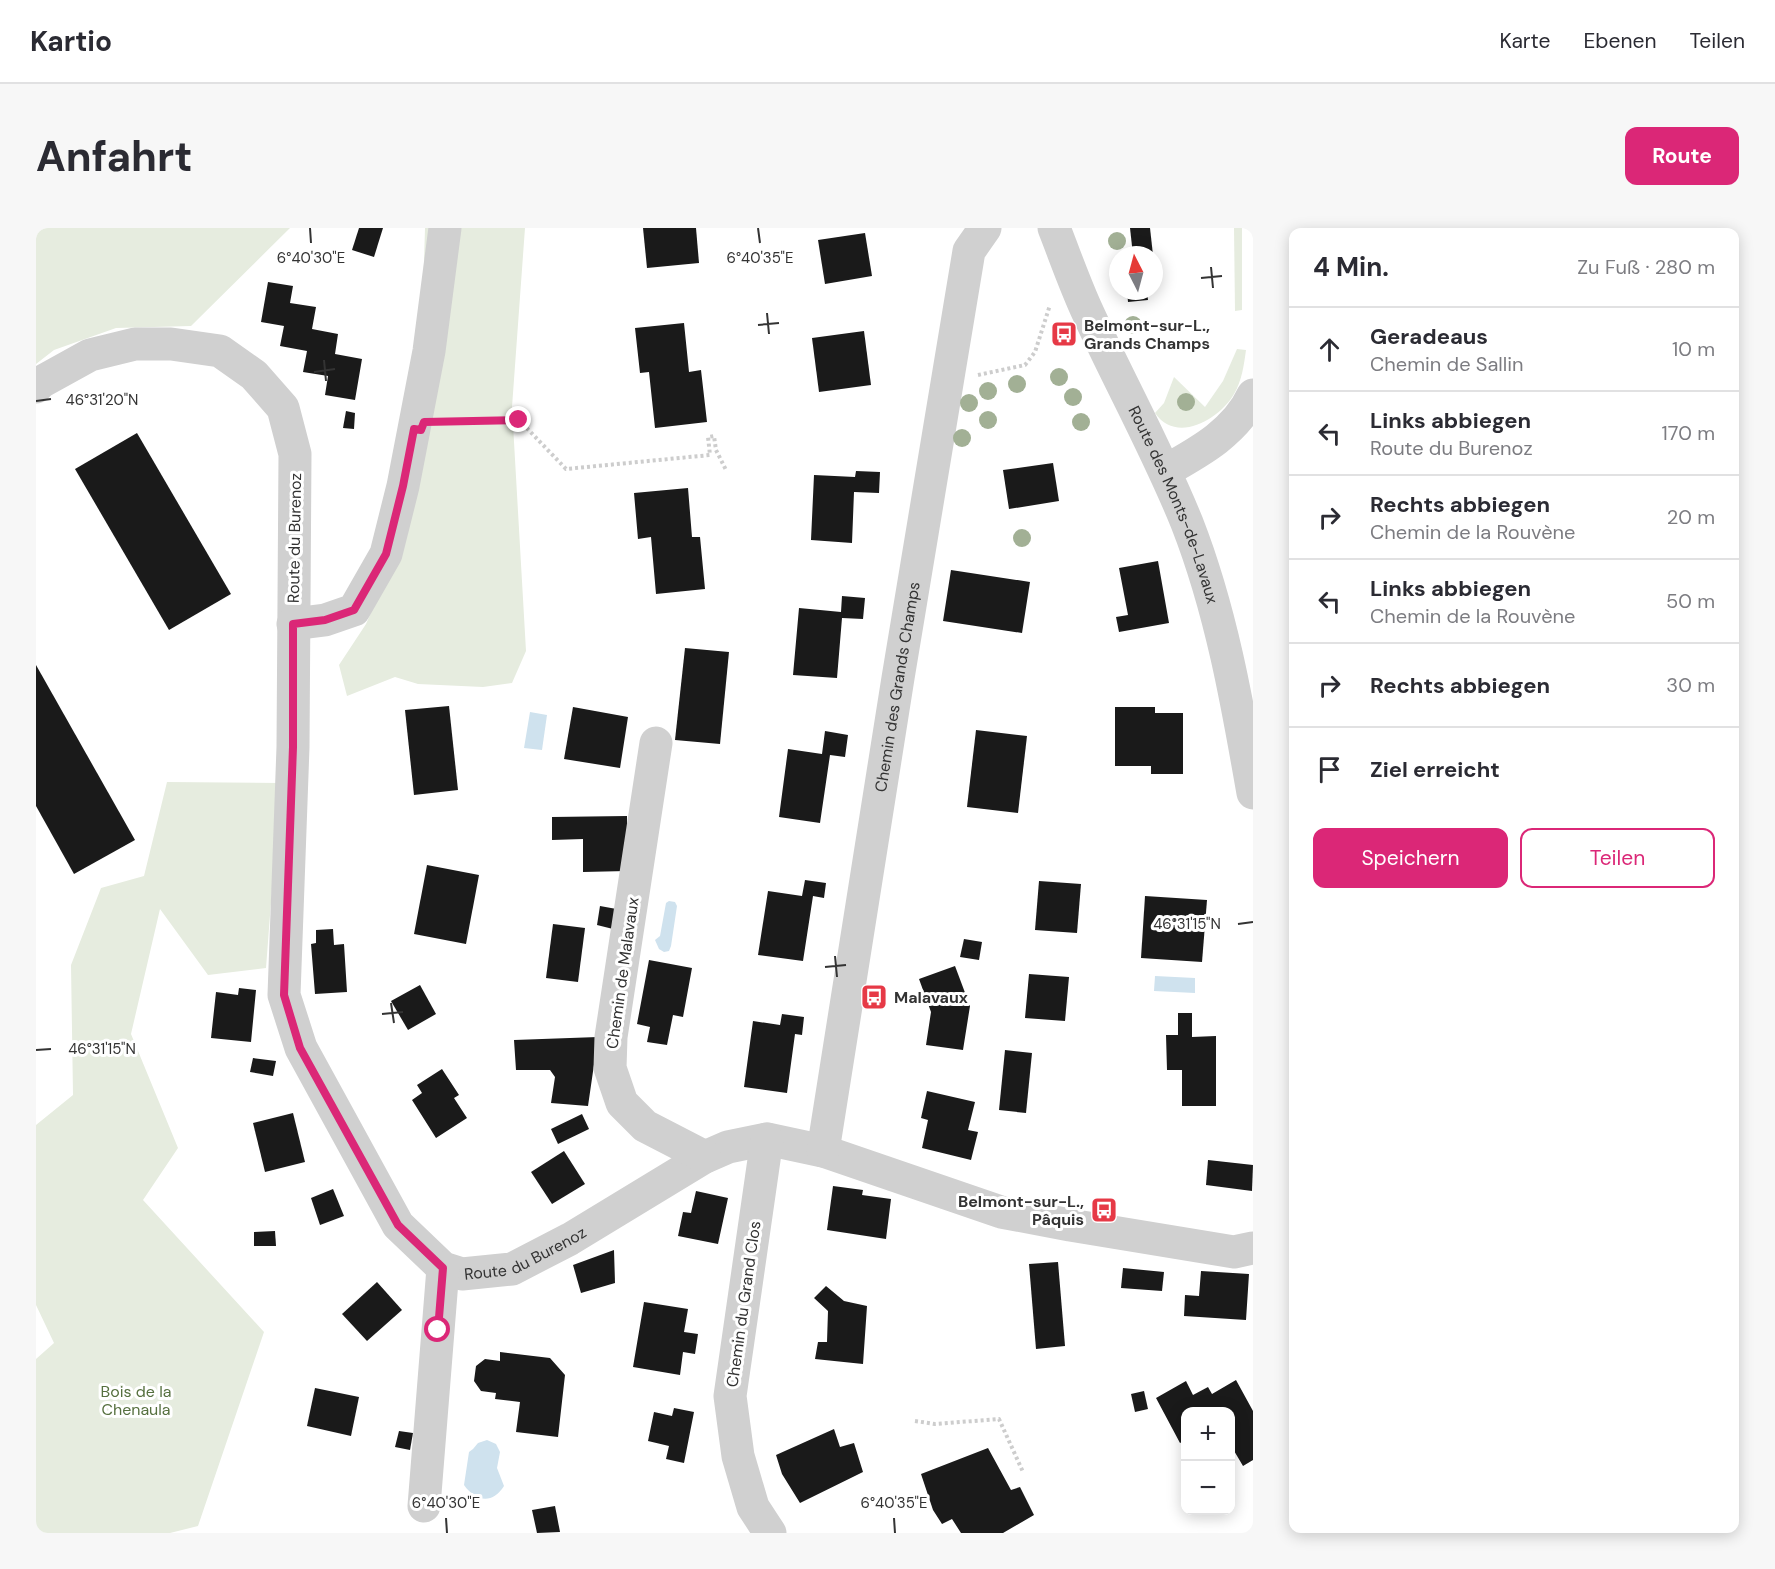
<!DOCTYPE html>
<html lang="de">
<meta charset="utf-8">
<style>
body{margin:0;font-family:"DM Sans",sans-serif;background:#f7f7f7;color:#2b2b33}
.controls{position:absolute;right:18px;bottom:18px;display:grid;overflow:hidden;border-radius:12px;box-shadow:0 3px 15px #0003}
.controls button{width:54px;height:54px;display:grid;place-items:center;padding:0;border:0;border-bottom:2px solid #e1e1e2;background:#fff;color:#2b2b33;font:30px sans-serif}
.compass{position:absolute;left:1073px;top:18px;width:54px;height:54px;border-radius:50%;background:#fff;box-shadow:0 3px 15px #0003;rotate:354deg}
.stop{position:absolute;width:18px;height:18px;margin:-14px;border:4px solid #db2777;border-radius:50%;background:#fff}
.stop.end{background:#db2777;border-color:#fff;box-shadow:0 2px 6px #0008}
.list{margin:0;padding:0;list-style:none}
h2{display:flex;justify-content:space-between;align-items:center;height:78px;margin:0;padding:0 24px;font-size:26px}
h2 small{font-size:20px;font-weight:400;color:#7c7c81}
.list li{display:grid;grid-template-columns:39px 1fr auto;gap:18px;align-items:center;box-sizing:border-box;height:84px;padding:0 24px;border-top:2px solid #e1e1e2}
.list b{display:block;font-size:22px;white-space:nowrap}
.list p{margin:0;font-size:20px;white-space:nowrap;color:#7c7c81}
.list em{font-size:20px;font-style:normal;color:#7c7c81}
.actions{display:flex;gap:12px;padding:18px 24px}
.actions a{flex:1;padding:14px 0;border:2px solid #db2777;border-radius:12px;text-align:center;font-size:21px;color:#db2777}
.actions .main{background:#db2777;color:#fff}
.icon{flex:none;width:33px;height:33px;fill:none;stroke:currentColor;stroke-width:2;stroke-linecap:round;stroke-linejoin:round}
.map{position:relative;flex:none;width:1217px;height:1305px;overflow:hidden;border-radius:12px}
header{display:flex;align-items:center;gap:36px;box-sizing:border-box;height:84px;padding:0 30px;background:#fff;border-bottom:2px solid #e1e1e2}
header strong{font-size:28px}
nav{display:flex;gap:33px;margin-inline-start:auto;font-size:21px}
.intro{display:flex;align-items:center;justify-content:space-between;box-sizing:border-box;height:144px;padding:0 36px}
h1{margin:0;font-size:42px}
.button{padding:15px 27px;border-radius:12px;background:#db2777;color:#fff;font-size:21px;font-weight:700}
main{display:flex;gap:36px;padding:0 36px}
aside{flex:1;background:#fff;border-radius:12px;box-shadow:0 3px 15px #0003}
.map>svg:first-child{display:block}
.green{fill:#e6ecdf}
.water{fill:#cfe2ee}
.building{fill:#1a1a1a}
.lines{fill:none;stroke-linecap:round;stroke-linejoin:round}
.path{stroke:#cdcdcd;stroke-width:4;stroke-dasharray:3 3;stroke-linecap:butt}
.minor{stroke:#d0d0d0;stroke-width:33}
.tree{fill:#a2b095}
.route{stroke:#db2777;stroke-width:8}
.ticks{fill:none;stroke:#333;stroke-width:2}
.labels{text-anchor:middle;stroke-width:6;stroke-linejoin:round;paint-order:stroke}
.poi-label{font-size:16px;font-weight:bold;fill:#333;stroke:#fff;text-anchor:start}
.street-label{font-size:16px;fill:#333;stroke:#fff}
.park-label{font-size:16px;fill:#56703f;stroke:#fff}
.ticks-label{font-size:15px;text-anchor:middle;fill:#333;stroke:#fff;stroke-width:6;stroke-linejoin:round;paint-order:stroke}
</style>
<header>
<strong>Kartio</strong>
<nav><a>Karte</a><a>Ebenen</a><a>Teilen</a></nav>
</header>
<div class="intro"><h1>Anfahrt</h1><a class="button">Route</a></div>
<main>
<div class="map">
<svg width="1217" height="1305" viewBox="0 0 1217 1305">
<rect width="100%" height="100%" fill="#fff"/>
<g class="green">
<path d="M0 0H254L155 98 80 100 18 122 0 136Z"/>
<path d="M389 0H489L476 179 490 423 476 455 447 459 382 456 359 449 311 468 303 437 330 396 362 323 382 240Z"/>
<path d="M1198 0H1206V82L1199 83Z"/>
<path d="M1201 121 1210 122C1208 136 1206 153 1198 166 1183 192 1140 216 1119 185L1128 175 1138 149 1169 179 1187 153Z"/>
<path d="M131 554 244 555 230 740 172 747 124 681 95 806 142 920 107 972 228 1104 162 1298 134 1305H0V1131L18 1115 0 1077V897L37 867 35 737 65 660 108 648Z"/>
</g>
<g class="water">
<path d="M494 484 511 487 506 522 488 520Z"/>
<path d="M633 673 639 674 641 678 635 718 633 723 628 724 623 721 619 712 624 708 630 675Z"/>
<path d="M1119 748 1159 750V765L1118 763Z"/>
<path d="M451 1212 460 1216 464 1224 461 1240 468 1258C457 1276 440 1274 428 1257L433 1224 437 1221 442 1215Z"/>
</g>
<g class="building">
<path d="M323 0H347L338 29 316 22Z"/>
<path d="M607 0H660L663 35 611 40Z"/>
<path d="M1094 0H1114L1117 27H1097Z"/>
<path d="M829 5 836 48 789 56 782 12Z"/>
<path d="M232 54 257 58 254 75 280 79 276 101 302 106 299 126 326 131 319 172 289 167 292 148 267 144 271 123 244 118 248 98 225 94Z"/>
<path d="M1091 63H1111L1112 72 1092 74Z"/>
<path d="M648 95 653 144 665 142 671 194 619 200 613 144 604 145 599 100Z"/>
<path d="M828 103 835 157 783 164 776 110Z"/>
<path d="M310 183 319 185 318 201 307 200Z"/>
<path d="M101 205 195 366 133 402 39 241Z"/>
<path d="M1017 235 1023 273 973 281 967 242Z"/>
<path d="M820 243 844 244 843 265 818 264 816 315 775 312 778 247 819 249Z"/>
<path d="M652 260 656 309H664L669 361 620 366 615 309 602 311 598 265Z"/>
<path d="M1122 333 1133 395 1083 404 1080 389 1092 387 1083 340Z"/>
<path d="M915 342 994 354 986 405 907 393Z"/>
<path d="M806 368 829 370 827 391 806 390 801 450 757 447 763 380 805 384Z"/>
<path d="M649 420 693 424 684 516 639 512Z"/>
<path d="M0 437 99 612 38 646 0 578Z"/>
<path d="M413 478 422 562 378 567 369 482Z"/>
<path d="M537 479 592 489 584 540 528 531Z"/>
<path d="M1079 479H1119V485H1147V546H1115V538H1079Z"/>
<path d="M940 502 991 508 982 585 931 579Z"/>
<path d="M789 503 812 507 809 529 794 527 784 595 743 589 752 521 786 526Z"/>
<path d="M591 588V643L547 644V611L516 612V589Z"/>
<path d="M391 637 443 647 430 716 378 706Z"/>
<path d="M769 652 790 655 788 670 777 668 767 733 722 727 732 663 766 668Z"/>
<path d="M1003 653 1045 656 1041 705 999 702Z"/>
<path d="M1109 668 1171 672 1166 734 1105 730Z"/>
<path d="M564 678 586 682 581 702 561 697Z"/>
<path d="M517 696 549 700 542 754 510 750Z"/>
<path d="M297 701 298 717 308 716 311 764 279 766 275 716 280 715V702Z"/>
<path d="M928 711 946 714 943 732 924 729Z"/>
<path d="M613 732 656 740 647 789 637 787 631 817 611 814 614 799 601 796Z"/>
<path d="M919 738 934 778 927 822 890 817 895 784 883 751Z"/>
<path d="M993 746 1033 749 1029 793 989 790Z"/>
<path d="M384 757 400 786 372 802 355 773Z"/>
<path d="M203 760 220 762 215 814 175 810 180 764 202 767Z"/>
<path d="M1142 785H1156V809L1180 808V878H1146V842H1131L1130 807H1142Z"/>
<path d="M746 786 768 789 766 807 759 806 751 865 708 859 717 793 744 797Z"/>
<path d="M562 809 552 878 515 875 519 849 514 842H480L478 812Z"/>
<path d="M969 822 996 825 990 885 963 882Z"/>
<path d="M217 830 240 833 237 848 214 844Z"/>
<path d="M406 841 423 867 418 870 431 890 400 910 376 872 386 865 381 857Z"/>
<path d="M891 863 939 874 932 902 942 904 935 932 886 920 892 892 885 890Z"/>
<path d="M257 885 269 934 229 944 217 895Z"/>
<path d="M546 886 553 901 522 916 515 901Z"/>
<path d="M528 923 549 956 516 976 495 944Z"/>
<path d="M1172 932 1217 937 1216 963 1170 957Z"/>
<path d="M797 958 827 962 826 967 855 971 850 1011 791 1002Z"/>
<path d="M297 961 308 988 284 997 275 970Z"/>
<path d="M660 963 692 970 682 1016 642 1008 647 984 655 985Z"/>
<path d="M239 1003 240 1018H218V1004Z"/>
<path d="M578 1022 579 1055 545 1065 537 1037Z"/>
<path d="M1022 1034 1029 1118 1000 1121 993 1036Z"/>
<path d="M1087 1040 1128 1044 1126 1063 1085 1060Z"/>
<path d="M1165 1043 1213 1046 1210 1092 1148 1088 1149 1067 1163 1068Z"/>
<path d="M341 1054 366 1082 331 1113 306 1086Z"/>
<path d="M790 1058 808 1073 831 1078 827 1136 779 1131 782 1114H791L792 1083 778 1070Z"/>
<path d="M608 1074 652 1081 648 1104 662 1106 659 1126 647 1124 644 1147 597 1139Z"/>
<path d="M464 1124 514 1130 529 1147 522 1209 480 1204 484 1174 459 1171 460 1165 445 1163 438 1153 440 1138 449 1131 464 1133Z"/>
<path d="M1200 1152 1217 1183V1232L1207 1238 1194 1216V1184H1150V1212L1144 1215 1120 1170 1150 1153 1157 1167 1172 1159 1176 1166Z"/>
<path d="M279 1160 323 1169 315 1208 271 1198Z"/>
<path d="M1108 1163 1112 1181 1099 1184 1095 1166Z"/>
<path d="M638 1180 658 1184 648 1235 630 1231 633 1218 612 1213 618 1184 636 1188Z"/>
<path d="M798 1201 804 1219 818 1215 827 1244 764 1275 746 1246 740 1227Z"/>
<path d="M363 1203 377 1205 374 1222 359 1219Z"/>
<path d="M952 1220 975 1262 984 1259 998 1287 967 1305H925L916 1291 906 1296 897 1282 885 1246Z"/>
<path d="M519 1278 524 1304 501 1305 496 1282Z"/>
</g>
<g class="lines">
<g class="path">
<path d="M942 147 989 137 999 124 1014 77"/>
<path d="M410 193 483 192 530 241 674 227 672 209 678 208 680 222 690 242"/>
<path d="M879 1193 899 1196 963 1191 987 1244"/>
</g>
<g class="minor">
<path id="s1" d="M1018 0C1029 28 1039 57 1052 85 1084 155 1122 223 1151 295 1185 382 1201 473 1217 565"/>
<path id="s2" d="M0 159 5 154 54 127 99 116H135L184 123 218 147 247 180 259 226 257 519 248 767 265 820 362 997 407 1040 426 1046 476 1041 534 1011 669 929 692 919 731 911 787 923 965 984 1034 997 1198 1024 1217 1020"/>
<path d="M1129 243C1163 224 1200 204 1217 167"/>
<path d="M257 396 289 392 318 382 350 326 367 258 393 123 409 0"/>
<path d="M620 515 575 809 574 840 586 875 609 898 669 929"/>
<path d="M731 911 694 1168 702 1228 717 1279 734 1305"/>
<path id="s3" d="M787 923 862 450 933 23 949 0"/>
<path d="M388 1278 407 1040"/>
</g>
</g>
<g class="tree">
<circle cx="1081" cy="13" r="9"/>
<circle cx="1097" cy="97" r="9"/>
<circle cx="1023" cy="149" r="9"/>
<circle cx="981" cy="156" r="9"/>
<circle cx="952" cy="163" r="9"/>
<circle cx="1037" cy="169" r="9"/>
<circle cx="1150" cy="174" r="9"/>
<circle cx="933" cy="175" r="9"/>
<circle cx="952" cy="192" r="9"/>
<circle cx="1045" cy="194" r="9"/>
<circle cx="926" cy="210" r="9"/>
<circle cx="986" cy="310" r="9"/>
</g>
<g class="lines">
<path class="route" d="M402 1102 407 1040 362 997 264 820 248 767 257 519V396L289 392 318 382 350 326 367 258 378 201 385 202 388 194 483 192"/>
</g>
<path class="ticks" d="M274 0 275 15M722 0 724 15M1175 39 1177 60M1165 50 1186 48M731 85 733 106M722 97 743 95M288 132 290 153M278 144 299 141M0 173 15 171M1202 696 1217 694M799 728 801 749M789 739 810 737M355 775 358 795M346 786 367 784M0 822 15 821M410 1290 411 1305M858 1290 859 1305"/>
<defs>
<symbol id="bus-square" viewBox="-11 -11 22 22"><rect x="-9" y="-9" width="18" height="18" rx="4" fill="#e63946" stroke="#fff"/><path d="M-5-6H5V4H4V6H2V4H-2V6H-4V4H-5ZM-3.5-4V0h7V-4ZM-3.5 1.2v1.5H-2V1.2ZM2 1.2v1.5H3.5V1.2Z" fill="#fff"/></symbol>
</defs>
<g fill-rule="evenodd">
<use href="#bus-square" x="1013" y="91" width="30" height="30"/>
<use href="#bus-square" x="823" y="754" width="30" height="30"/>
<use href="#bus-square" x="1053" y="967" width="30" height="30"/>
</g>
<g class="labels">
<g class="poi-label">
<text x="1048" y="103">Belmont-sur-L.,<tspan x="1048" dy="18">Grands Champs</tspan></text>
<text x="858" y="775">Malavaux</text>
<text x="1048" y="979" text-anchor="end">Belmont-sur-L.,<tspan x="1048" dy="18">Pâquis</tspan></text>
</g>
<g class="street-label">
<text dy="6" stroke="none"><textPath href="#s1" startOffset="302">Route des Monts-de-Lavaux</textPath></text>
<text transform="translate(258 310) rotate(-89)" y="6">Route du Burenoz</text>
<text dy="6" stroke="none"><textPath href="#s3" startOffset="470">Chemin des Grands Champs</textPath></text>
<text transform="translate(586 745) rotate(-82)" y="6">Chemin de Malavaux</text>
<text dy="6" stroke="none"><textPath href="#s2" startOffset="1276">Route du Burenoz</textPath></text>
<text transform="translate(707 1076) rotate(-82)" y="6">Chemin du Grand Clos</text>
</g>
<g class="park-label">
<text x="100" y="1169">Bois de la<tspan x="100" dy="18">Chenaula</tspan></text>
</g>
</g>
<g class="ticks-label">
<text x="275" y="35">6°40'30"E</text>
<text x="724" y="35">6°40'35"E</text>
<text x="66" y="177">46°31'20"N</text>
<text x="1151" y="701">46°31'15"N</text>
<text x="66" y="826">46°31'15"N</text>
<text x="410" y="1280">6°40'30"E</text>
<text x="858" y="1280">6°40'35"E</text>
</g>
</svg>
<div class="controls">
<button>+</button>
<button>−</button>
</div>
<svg class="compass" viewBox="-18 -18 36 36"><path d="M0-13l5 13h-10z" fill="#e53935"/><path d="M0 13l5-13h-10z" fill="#7c7c81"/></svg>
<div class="stop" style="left:402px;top:1102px"></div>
<div class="stop end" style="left:483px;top:192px"></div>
</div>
<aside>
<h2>4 Min.<small>Zu Fuß · 280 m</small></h2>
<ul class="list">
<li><svg class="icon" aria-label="ahead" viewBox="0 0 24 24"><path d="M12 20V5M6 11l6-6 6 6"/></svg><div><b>Geradeaus</b><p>Chemin de Sallin</p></div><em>10 m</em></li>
<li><svg class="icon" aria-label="left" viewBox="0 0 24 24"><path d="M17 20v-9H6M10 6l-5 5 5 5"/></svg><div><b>Links abbiegen</b><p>Route du Burenoz</p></div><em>170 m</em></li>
<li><svg class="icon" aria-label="right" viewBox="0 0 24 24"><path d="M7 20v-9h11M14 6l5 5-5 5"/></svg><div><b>Rechts abbiegen</b><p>Chemin de la Rouvène</p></div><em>20 m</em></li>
<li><svg class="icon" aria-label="left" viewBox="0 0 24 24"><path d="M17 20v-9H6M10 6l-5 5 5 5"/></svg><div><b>Links abbiegen</b><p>Chemin de la Rouvène</p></div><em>50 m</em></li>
<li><svg class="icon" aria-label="right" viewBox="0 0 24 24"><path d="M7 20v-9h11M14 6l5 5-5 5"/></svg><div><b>Rechts abbiegen</b></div><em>30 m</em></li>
<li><svg class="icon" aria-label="arrive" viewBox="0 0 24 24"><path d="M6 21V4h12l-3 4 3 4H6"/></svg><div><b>Ziel erreicht</b></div></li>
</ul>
<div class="actions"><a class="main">Speichern</a><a>Teilen</a></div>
</aside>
</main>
